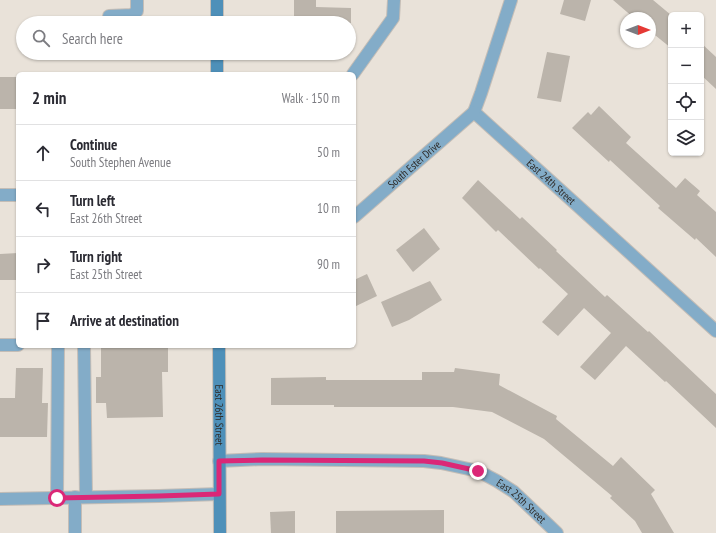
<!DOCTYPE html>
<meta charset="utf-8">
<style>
body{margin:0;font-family:"PT Sans Narrow",sans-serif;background:#f2f2f3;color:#2b2b33}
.controls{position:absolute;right:12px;top:12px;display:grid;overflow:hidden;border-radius:6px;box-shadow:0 1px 3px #0004}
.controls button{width:36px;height:36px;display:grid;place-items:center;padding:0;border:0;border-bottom:1px solid #e1e1e2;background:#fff;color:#2b2b33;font:20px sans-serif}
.compass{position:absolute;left:620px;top:12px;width:36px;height:36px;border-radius:50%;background:#fff;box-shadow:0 1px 3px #0004;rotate:90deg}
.stop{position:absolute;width:12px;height:12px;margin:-9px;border:3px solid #db2777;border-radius:50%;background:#fff}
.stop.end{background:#db2777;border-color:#fff;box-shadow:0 1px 4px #0008}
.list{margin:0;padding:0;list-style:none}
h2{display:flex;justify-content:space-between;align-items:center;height:52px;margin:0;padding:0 16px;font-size:17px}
h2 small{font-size:13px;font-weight:400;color:#7c7c81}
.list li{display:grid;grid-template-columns:26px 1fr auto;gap:12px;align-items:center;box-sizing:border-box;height:56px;padding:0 16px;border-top:1px solid #e1e1e2}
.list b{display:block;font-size:15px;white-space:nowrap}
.list p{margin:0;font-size:13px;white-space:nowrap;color:#7c7c81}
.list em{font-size:13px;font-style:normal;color:#7c7c81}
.icon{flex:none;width:22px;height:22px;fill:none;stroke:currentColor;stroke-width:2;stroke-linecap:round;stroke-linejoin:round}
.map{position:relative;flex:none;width:716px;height:533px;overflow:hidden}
.search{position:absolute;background:#fff;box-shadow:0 1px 3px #0004;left:16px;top:16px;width:340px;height:44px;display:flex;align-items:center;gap:10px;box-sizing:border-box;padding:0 14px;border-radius:22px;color:#7c7c81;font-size:15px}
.panel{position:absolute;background:#fff;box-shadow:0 1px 3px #0004;left:16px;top:72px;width:340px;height:276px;border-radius:6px}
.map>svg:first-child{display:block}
.building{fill:#bbb4ab}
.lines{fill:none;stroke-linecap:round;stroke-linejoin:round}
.lane-casing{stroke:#c4bdb6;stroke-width:14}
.street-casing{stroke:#c4bdb6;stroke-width:14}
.secondary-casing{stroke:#c4bdb6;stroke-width:14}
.lane{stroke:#83acc8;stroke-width:12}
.street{stroke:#83acc8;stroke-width:12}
.secondary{stroke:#4e90b9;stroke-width:12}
.route{stroke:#db2777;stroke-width:5}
.labels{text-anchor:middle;stroke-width:3;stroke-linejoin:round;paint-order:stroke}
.street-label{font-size:11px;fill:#2e2b28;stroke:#e9e2d9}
</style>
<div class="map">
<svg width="716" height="533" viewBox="0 0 716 533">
<rect width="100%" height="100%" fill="#e9e2d9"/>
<g class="building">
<path d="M294 0H316V7L351 8V23H294Z"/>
<path d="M564 0H591L585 21 560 14Z"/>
<path d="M613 0H653L671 15V48L650 31V18H634Z"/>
<path d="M701 43 716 57V89L701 75Z"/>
<path d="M547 52 570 56 561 102 537 98Z"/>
<rect x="0" y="77" width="18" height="32"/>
<path d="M599 106 631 137 626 143 676 188 685 178 700 191 697 195 716 212V257L696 238 695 240 658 208 660 206 610 160 609 162 572 128 588 112 591 115Z"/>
<path d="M478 180 520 219 522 217 557 250 556 251 605 297 607 295 648 332 649 331 716 394V428L666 381 665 382 626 346 595 380 580 367 611 333 584 308 558 336 542 322 568 294 540 268 539 269 498 230 496 232 462 198Z"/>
<path d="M424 228 440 249 413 272 396 250Z"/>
<path d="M18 253V280H0V254Z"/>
<path d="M367 274 377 296 354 307V280Z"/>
<path d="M430 281 442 300 409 320 392 327 381 302Z"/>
<path d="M101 346H168V372H162L163 417 107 418 106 403H96V377H101Z"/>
<path d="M16 368H43L42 403H48L47 437H0V398H15Z"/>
<path d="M455 368 500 374 499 385 557 416 556 419 613 466 621 457 655 490 651 494 674 533H642L635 521 610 498 612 496 544 439 492 412 453 407H334V405H271V378L326 377V380H422V372H454Z"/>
<path d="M444 510V533H336V511Z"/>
<path d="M295 511V533H271L270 512Z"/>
</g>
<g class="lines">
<defs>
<g id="lane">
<path d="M109 16 132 15 137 11V0"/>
<path d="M353 74 393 18 394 0"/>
<path d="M0 345H18"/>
<path d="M84 346 86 497"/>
<path d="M75 497V533"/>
<path d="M57 498 58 346"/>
</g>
<g id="street">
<path id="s1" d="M511 0 481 93 474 112 716 331"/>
<path d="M0 195H18"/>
<path id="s2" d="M354 217 474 112"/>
<path id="s3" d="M219 461 262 459 424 461 441 463 478 471 497 481 514 492 557 533"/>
<path d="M0 499 159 496 219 494"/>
</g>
<g id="secondary">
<path d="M217 0V23"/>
<path d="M217 53V74"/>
<path id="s4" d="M219 346 220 533"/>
</g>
</defs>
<use href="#lane" class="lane-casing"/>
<use href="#street" class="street-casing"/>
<use href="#secondary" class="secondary-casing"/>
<use href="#lane" class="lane"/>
<use href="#street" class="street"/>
<use href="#secondary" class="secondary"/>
</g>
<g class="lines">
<path class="route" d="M57 498 159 496 219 494V461L262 460 424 461 442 463 478 471"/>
</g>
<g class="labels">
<g class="street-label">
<text dy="4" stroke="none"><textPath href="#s2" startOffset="80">South Ester Drive</textPath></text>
<text dy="4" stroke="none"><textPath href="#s1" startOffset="222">East 24th Street</textPath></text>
<text dy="4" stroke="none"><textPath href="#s4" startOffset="69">East 26th Street</textPath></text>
<text dy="4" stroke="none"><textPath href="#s3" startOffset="313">East 25th Street</textPath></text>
</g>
</g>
</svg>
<div class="controls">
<button>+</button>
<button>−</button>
<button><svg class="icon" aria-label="locate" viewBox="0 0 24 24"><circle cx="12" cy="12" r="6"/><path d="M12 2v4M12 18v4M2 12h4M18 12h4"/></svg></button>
<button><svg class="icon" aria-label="layers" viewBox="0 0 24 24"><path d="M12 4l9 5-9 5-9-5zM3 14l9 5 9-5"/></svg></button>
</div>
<svg class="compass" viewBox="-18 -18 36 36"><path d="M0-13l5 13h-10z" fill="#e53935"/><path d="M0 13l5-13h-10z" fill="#7c7c81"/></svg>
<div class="stop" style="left:57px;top:498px"></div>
<div class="stop end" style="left:478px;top:471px"></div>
<div class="search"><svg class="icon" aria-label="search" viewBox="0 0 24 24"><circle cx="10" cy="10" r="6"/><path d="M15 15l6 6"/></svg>Search here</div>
<section class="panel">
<h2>2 min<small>Walk · 150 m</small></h2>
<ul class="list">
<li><svg class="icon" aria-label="ahead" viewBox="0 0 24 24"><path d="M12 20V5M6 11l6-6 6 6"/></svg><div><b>Continue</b><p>South Stephen Avenue</p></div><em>50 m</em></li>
<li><svg class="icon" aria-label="left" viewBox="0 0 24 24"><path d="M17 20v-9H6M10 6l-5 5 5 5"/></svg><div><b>Turn left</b><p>East 26th Street</p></div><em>10 m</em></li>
<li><svg class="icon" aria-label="right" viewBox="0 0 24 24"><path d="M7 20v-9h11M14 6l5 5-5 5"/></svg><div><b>Turn right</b><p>East 25th Street</p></div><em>90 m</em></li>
<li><svg class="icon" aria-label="arrive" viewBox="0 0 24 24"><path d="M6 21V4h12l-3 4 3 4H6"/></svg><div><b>Arrive at destination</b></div></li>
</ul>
</section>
</div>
